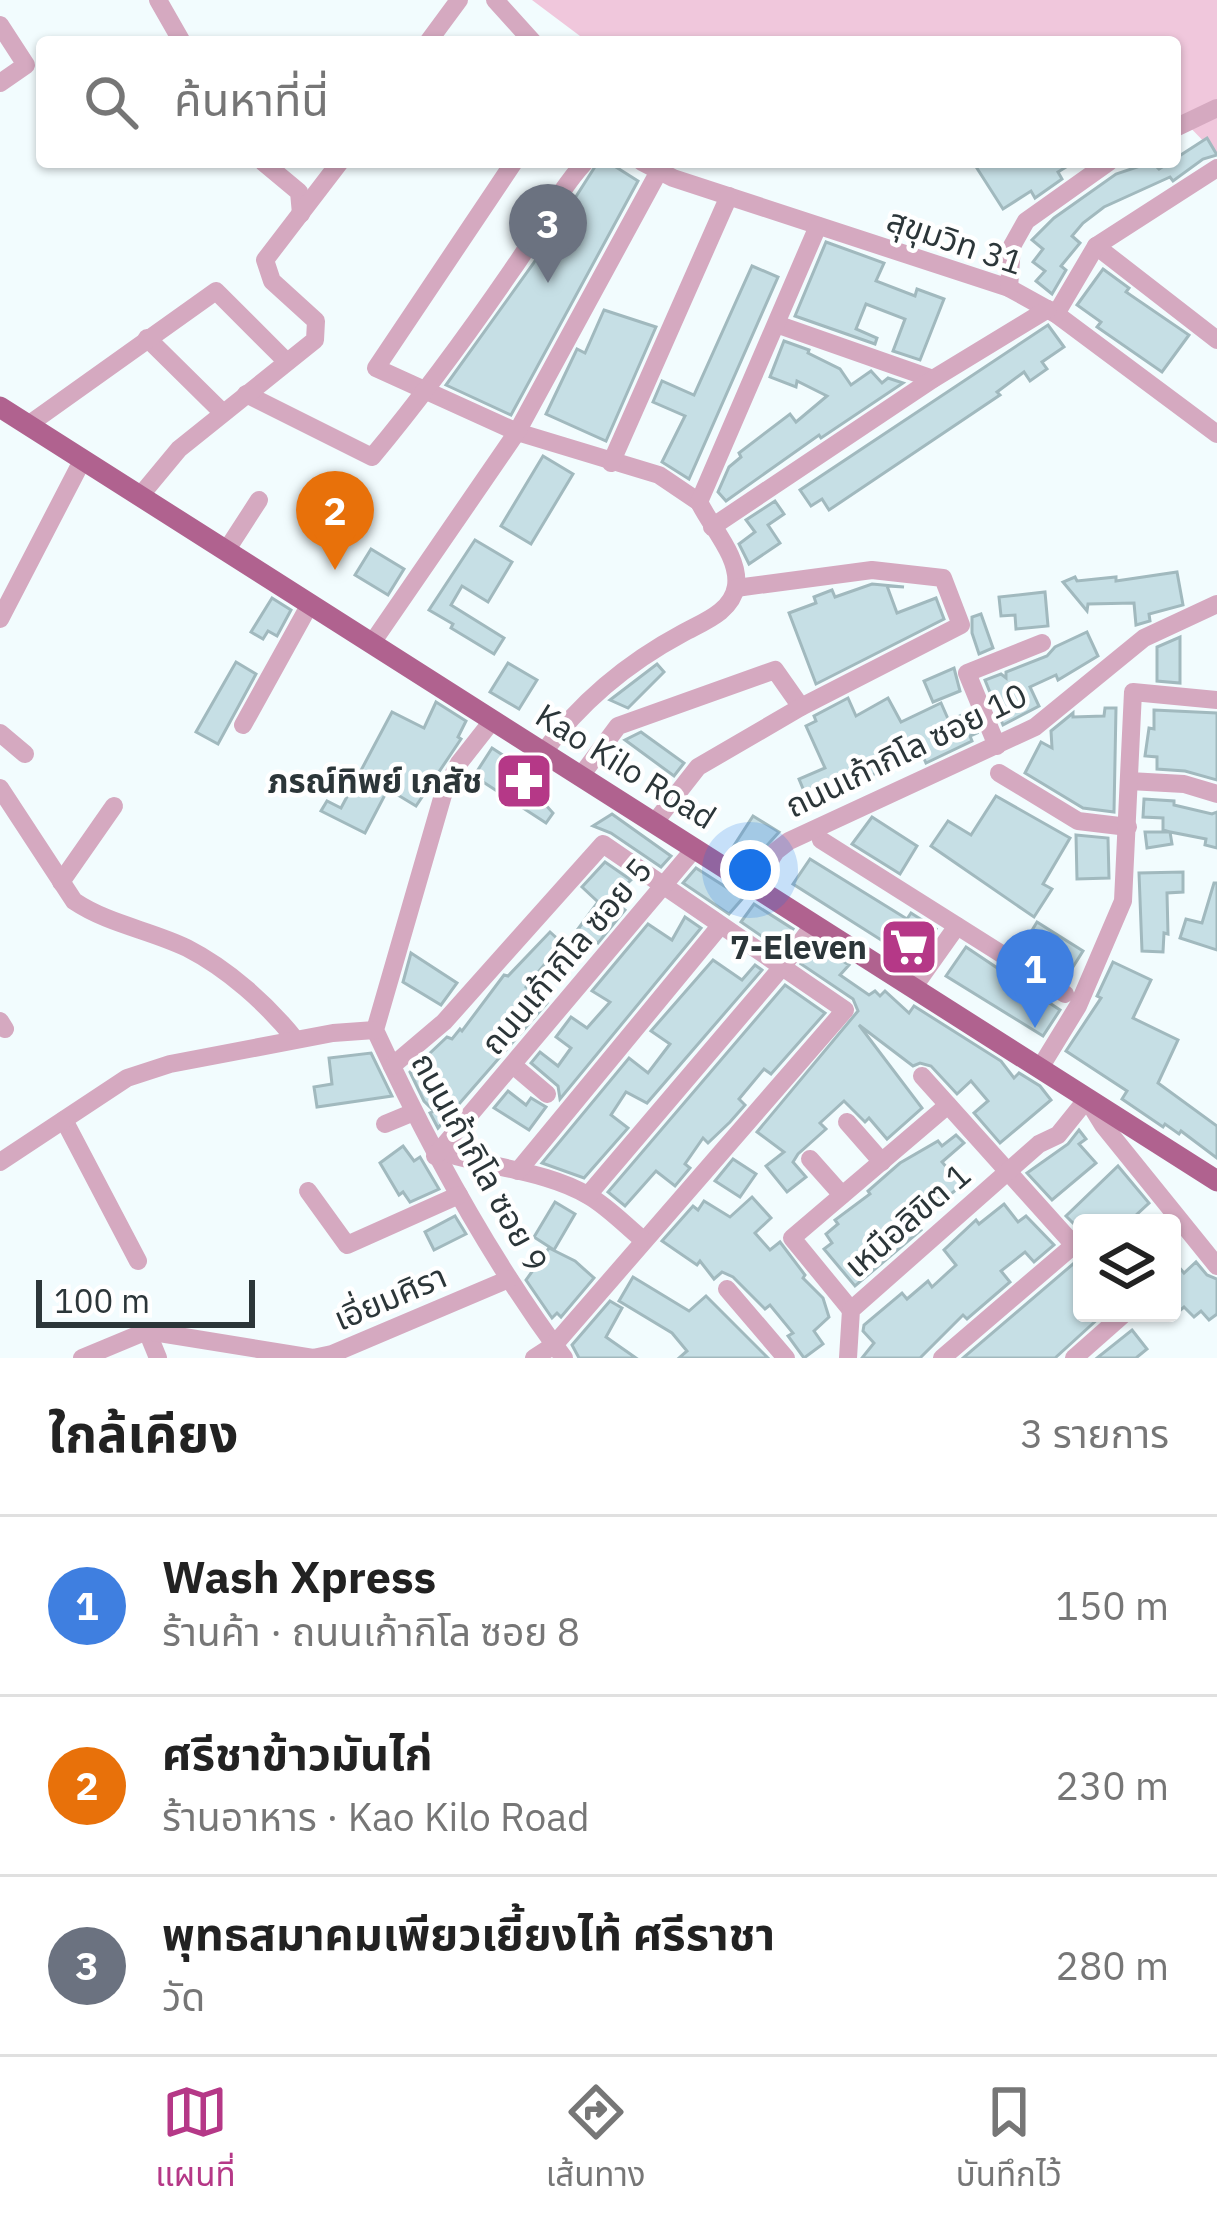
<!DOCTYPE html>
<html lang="th">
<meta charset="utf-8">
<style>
body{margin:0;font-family:"IBM Plex Sans","Noto Sans Thai",sans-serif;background:#f6f6f6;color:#222}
.controls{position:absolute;right:36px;bottom:36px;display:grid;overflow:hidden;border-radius:12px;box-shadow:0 3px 9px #0004}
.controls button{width:108px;height:108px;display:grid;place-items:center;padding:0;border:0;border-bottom:3px solid #e0e0e0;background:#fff;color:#222;font:60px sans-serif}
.scale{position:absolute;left:36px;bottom:30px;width:219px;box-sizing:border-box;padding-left:12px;border:6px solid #2c3639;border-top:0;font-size:33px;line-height:42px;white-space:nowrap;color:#2c3639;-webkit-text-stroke:9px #fff;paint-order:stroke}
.you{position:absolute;left:750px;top:870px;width:42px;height:42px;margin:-30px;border:9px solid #fff;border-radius:50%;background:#1a73e8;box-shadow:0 0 0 18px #1a73e833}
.badge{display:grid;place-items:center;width:78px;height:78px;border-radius:50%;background:#b53887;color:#fff;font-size:39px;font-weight:700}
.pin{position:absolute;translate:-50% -99px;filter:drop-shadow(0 3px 6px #0008)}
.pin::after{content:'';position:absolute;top:63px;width:42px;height:36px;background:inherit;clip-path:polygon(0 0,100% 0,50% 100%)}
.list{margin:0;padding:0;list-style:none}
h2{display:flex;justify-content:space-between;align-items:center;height:156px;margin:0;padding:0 48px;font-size:51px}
h2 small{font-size:39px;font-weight:400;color:#767676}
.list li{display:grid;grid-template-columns:78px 1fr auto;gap:36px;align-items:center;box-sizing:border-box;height:180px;padding:0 48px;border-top:3px solid #e0e0e0}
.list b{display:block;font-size:45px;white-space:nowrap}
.list p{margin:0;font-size:39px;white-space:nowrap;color:#767676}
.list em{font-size:39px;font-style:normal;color:#767676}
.icon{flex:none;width:66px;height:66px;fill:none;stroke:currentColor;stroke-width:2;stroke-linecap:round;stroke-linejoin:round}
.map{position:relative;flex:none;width:1217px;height:1358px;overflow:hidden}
.search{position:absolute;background:#fff;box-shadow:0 3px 9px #0004;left:36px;right:36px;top:36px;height:132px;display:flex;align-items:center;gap:30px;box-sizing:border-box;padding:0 42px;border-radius:12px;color:#767676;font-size:45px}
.sheet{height:696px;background:#fff}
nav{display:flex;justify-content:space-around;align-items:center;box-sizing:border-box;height:168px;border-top:3px solid #e0e0e0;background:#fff;font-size:33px;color:#767676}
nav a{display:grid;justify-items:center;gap:6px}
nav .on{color:#b53887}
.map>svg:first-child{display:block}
.green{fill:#f0c7dc}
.building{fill:#c6dfe5;stroke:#a1b9be;stroke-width:3}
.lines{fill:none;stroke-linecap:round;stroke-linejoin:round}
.minor{stroke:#d5a9c0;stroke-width:18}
.major{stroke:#b0628f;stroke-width:21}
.labels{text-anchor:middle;stroke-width:9;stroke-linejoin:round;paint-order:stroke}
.street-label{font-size:33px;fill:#2c3639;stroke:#fff}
.poi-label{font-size:33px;font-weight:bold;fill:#2c3639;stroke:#fff;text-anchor:end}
</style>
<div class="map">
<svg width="1217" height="1358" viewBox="0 0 1217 1358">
<rect width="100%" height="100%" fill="#f2fcfe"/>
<path class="green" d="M532 0H1217V155L1175 112V42H588Z"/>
<g class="building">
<path d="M1207 138 1217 155 1203 159 1173 181 1170 177 1104 207 1083 223 1072 236 1080 243 1061 266 1066 270 1052 294 1036 281 1045 271 1033 262 1043 249 1032 240 1054 218 1116 174 1152 162 1159 169Z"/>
<path d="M598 162H608L638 181 511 415 446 385 533 264Z"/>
<path d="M973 162H1074L1058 172 1062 179 1035 198 1031 191 1003 209Z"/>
<path d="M826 242 884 263 876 281 915 296 917 289 944 299 920 360 893 351 905 319 866 304 856 329 877 338 875 344 795 316Z"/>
<path d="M752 266 778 277 689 479 662 462 685 416 653 402 662 381 694 395Z"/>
<path d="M1103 269 1129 288 1126 292 1189 335 1162 372 1097 327 1101 322 1077 305Z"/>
<path d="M604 310 656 327 606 441 546 414 577 349 585 353Z"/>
<path d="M1048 325 1064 347 1042 362 1047 369 1030 381 1024 372 997 392 1000 395 829 510 822 499 811 506 800 490Z"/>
<path d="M784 341 809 350 808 353 840 369 851 385 871 371 882 383 888 378 903 383 821 438 819 435 726 501 718 492 729 467 741 457 739 453 790 414 796 422 827 396 797 381 796 387 770 377Z"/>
<path d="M543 456 573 474 531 544 501 526Z"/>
<path d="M775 501 784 514 768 525 780 543 749 564 739 544 755 532 746 520Z"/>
<path d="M475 540 512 562 488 602 462 586 451 605 504 638 494 654 451 628 453 624 429 610Z"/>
<path d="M371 549 404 569 388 595 355 575Z"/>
<path d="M1177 572 1183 605 1149 614 1150 621 1136 625 1134 603 1088 604 1087 611 1063 582 1075 577 1077 581 1116 577V581Z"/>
<path d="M872 584 904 587 887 586 897 613 936 598 944 619 816 684 789 613 816 603 814 597 832 590 835 597Z"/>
<path d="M1045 592 1048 626 1016 629 1015 615 1001 616 999 597Z"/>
<path d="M272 598 291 610 277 636 268 631 263 639 251 632Z"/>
<path d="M981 614 993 648 979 654 972 633V617Z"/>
<path d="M1087 632 1098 656 1058 680 1056 675 1030 687 1039 706 1003 725 985 680 1001 674 1006 678V672L1047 656 1055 647Z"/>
<path d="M1180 637V683L1157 681V647Z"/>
<path d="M236 662 256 674 218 744 196 732Z"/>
<path d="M508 663 537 680 519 709 490 692Z"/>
<path d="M657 664 664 672 628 708 610 700Z"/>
<path d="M954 668 960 691 933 702 924 681Z"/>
<path d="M848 698 856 716 888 698 901 722 941 703 949 721 968 712 977 733 970 736 972 741 926 763 922 754 867 777 865 773 833 788 837 797 811 808 799 779 825 768 806 726 816 721 814 716Z"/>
<path d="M436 702 466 721 458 737 461 739 416 806 388 789 365 833 321 811 327 801 341 808 392 712 424 728Z"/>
<path d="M1105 708H1116L1114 812 1083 808 1025 773 1041 742 1052 748 1051 731 1073 713V717L1104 716Z"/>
<path d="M1154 710 1217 713V780L1185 771 1157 769V757L1145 756 1149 728 1154 729Z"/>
<path d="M641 732 684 763 674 776 625 740Z"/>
<path d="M492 748 544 782 534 792 553 813 546 823 474 776Z"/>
<path d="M996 796 1070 838 1043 884 1052 889 1034 917 931 846 948 821 971 835Z"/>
<path d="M1144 799 1174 801V805L1212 814 1217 812V848L1205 845 1206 839 1170 832 1172 844 1147 848 1145 832H1170L1163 830V818L1143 817Z"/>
<path d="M612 814 671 856 661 867 611 833 593 826Z"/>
<path d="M753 816 779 832 754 860 733 847Z"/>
<path d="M872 817 917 846 900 874 852 844Z"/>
<path d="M1076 835 1108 838 1109 878 1077 879Z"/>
<path d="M810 859 907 919 911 913 936 929 918 956 892 940 889 945 793 884Z"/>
<path d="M605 862 631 880 611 899 625 910 598 943 578 929 598 902 582 887Z"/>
<path d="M696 868 743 898 729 914 683 883Z"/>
<path d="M1183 872V892L1167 893 1168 934 1164 933 1163 952 1142 951 1139 873Z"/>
<path d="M1214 883H1217V950L1180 938 1186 919 1202 923Z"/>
<path d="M754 904 793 929 779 948 741 922Z"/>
<path d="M685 917 701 928 560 1099 558 1086 531 1063 540 1052 558 1066 571 1048 556 1037 571 1017 587 1028 610 1002 592 991 648 924 672 940Z"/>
<path d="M1037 922 1083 951 1066 978 1020 950Z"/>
<path d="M550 932 562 943 526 987 547 1003 438 1128 430 1113 434 1111 424 1101 410 1072 447 1037 452 1039 460 1029 462 1031 504 975 508 976Z"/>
<path d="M816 944 849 965 840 975 869 995 875 991 880 996 885 991 909 1013 914 1006 1001 1061 1014 1078 1019 1073 1040 1086 1051 1100 1000 1143 974 1113 988 1101 971 1081 957 1094 931 1066 920 1063 913 1066 859 1025 922 1108 887 1139 869 1118 865 1122 844 1101 820 1123 826 1129 798 1154 793 1162 806 1177 787 1192 766 1166 784 1152 757 1132 858 1011 853 999 801 964Z"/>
<path d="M966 947 1060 1010 1043 1036 946 976Z"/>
<path d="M411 953 457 983 441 1005 403 982Z"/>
<path d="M713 960 742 980 755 965 762 970 647 1103 626 1092 611 1115 628 1128 584 1178 542 1163 629 1058 648 1073 670 1044 651 1031Z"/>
<path d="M1113 962 1151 980 1133 1018 1178 1040 1158 1083 1217 1126V1158L1181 1131 1179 1134 1165 1124 1163 1127 1122 1099 1127 1091 1066 1051 1101 998 1097 996Z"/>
<path d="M785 985 825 1013 771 1074 764 1069 739 1099 745 1105 730 1122 708 1143 703 1138 685 1164 690 1168 675 1186 656 1171 625 1206 608 1192Z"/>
<path d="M371 1053 392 1096 317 1107 314 1087 332 1084 329 1058Z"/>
<path d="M508 1091 526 1105 531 1098 546 1107 529 1130 494 1108Z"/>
<path d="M1079 1130 1086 1139 1079 1144 1096 1163 1052 1200 1027 1173 1068 1144Z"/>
<path d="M956 1135 964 1143 942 1162 962 1185 941 1202 934 1194 909 1215 921 1230 855 1286 824 1249 832 1243 826 1234 838 1224 835 1220 870 1194 868 1191 900 1163 938 1141 942 1146Z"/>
<path d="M403 1146 414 1161 420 1157 439 1189 410 1202 403 1192 399 1195 380 1163Z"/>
<path d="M733 1159 756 1174 740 1197 715 1181Z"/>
<path d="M1118 1166 1149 1203 1134 1217 1140 1223H1082V1232L1066 1216Z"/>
<path d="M752 1197 771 1218 755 1233 770 1250 780 1242 805 1275 803 1278 823 1298 829 1317 814 1331 823 1344 804 1358 788 1336 793 1333 770 1305 765 1309 733 1277 722 1272 714 1279 700 1261 697 1265 662 1241 693 1206 698 1210 704 1201 730 1217Z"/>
<path d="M555 1202 575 1214 554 1250 534 1237Z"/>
<path d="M1004 1204 1018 1222 1026 1216 1054 1245 1034 1262 1025 1252 1001 1271 1010 1282 967 1319 963 1315 920 1358H862L874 1343 863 1331 864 1325 902 1293 907 1299 928 1281 932 1287 956 1265 944 1250 976 1220 979 1224Z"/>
<path d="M455 1216 466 1234 434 1250 425 1232Z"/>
<path d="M549 1248 575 1261 594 1278 561 1317 557 1313 552 1318 526 1280Z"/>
<path d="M1172 1259 1184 1273 1196 1262 1207 1275 1217 1279V1314L1209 1320 1201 1311 1194 1317 1184 1307 1172 1317Z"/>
<path d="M1073 1264 1082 1272V1313L1101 1316 1055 1358H963Z"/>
<path d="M633 1277 689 1311 706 1296 768 1358H679L687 1351 672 1333 619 1301Z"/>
<path d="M610 1301 622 1308 606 1337 636 1358H579L572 1345Z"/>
<path d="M1132 1330 1147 1349 1136 1358H1097Z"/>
</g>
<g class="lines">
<g class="minor">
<path d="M158 0 182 42"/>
<path d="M495 0 533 42"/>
<path d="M0 25 26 65 0 83"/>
<path d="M428 42 459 0"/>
<path d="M1175 128 1217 108"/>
<path d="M263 162 299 192 301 214"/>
<path d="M514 162 376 368 517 432 659 475 699 502"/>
<path d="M642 162 673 178 1009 288 1056 314 1217 434"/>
<path d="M1096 246 1217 340"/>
<path d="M1009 288 1012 246 1026 221 1109 162"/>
<path d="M1056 314 1096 246 1217 168"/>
<path d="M779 325 933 379"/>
<path d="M147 338 223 413"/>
<path d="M246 394 372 457C422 397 468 334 512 270 538 234 555 195 585 162"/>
<path d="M28 425 216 291 287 362"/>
<path d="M611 463 729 196"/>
<path d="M140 496 179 449 315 340 316 321 272 281 265 260 340 162"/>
<path d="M712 527 933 379 1048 309"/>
<path d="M226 551 259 500"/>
<path d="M0 619 83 459"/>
<path d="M372 643 517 432 659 171"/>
<path d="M492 721 459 763 443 795 375 1030C428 1145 488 1256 564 1358"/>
<path d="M243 725 310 604"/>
<path d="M0 733 25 754"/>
<path d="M997 746 967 673 1042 643"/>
<path d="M543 753C580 702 627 663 683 633 703 622 732 612 736 586 740 557 711 527 699 502L818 226"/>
<path d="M999 773 1078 821 1128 827"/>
<path d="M580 777 618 726 775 670 801 707"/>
<path d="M1129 781 1184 784 1217 794"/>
<path d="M0 788 74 901C108 924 150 930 187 948 228 969 267 1004 295 1039"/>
<path d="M655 822 698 767 801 707 961 625 943 578 872 570 736 588"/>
<path d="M821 840 1065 994"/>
<path d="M61 882 114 806"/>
<path d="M754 885 776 851 789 841 1035 727 1144 638 1217 604"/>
<path d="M913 988 957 926"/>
<path d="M0 1021 5 1029"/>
<path d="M392 1066 444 1022 603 844 845 1010 554 1345 534 1358"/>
<path d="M514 1066 547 1094"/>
<path d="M1040 1068 1078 1006 1123 901 1133 692 1217 700"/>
<path d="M922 1076 1082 1254"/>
<path d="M64 1120 138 1261"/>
<path d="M847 1122 882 1162"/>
<path d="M385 1124 414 1112"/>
<path d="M440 1151C487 1168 546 1170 589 1196 608 1207 625 1225 642 1239"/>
<path d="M435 1156 695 848"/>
<path d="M810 1159 842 1195"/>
<path d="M0 1162 127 1078 170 1064 333 1033 375 1030"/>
<path d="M518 1171 720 926"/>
<path d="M308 1191 347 1245 459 1195"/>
<path d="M588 1195 783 966 814 924"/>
<path d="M727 1289 786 1358"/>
<path d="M851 1310 792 1238 948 1105"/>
<path d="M147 1331 158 1358"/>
<path d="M82 1358 147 1331 313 1358 332 1354 509 1279"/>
<path d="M848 1358 851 1310 1039 1144 1058 1135 1087 1099 1103 1125 1217 1266"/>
<path d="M942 1358 1074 1245"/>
<path d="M1074 1358 1125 1313"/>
</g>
<path class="major" d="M0 407 1217 1181"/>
</g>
<defs>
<symbol id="pharmacy-square" viewBox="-11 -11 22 22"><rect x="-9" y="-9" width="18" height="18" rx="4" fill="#b53887" stroke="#fff"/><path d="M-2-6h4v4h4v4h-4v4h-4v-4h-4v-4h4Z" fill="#fff"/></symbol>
<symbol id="supermarket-square" viewBox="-11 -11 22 22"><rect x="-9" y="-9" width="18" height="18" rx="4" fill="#b53887" stroke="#fff"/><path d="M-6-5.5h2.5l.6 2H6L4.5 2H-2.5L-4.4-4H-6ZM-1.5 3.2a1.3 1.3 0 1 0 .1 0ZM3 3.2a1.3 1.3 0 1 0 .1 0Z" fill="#fff"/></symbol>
</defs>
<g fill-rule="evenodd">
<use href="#pharmacy-square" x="491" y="748" width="66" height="66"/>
<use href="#supermarket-square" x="876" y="914" width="66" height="66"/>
</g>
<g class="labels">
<g class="street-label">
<text transform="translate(955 241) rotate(19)" y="12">สุขุมวิท 31</text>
<text transform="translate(906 750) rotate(-26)" y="12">ถนนเก้ากิโล ซอย 10</text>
<text transform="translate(626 766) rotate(32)" y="12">Kao Kilo Road</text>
<text transform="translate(566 956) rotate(-50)" y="12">ถนนเก้ากิโล ซอย 5</text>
<text transform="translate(480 1162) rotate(61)" y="12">ถนนเก้ากิโล ซอย 9</text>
<text transform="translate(907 1220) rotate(-41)" y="12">เหนือลิขิต 1</text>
<text transform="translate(390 1297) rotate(-23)" y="12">เอี่ยมศิรา</text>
</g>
<g class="poi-label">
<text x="482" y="793">ภรณ์ทิพย์ เภสัช</text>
<text x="867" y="959">7-Eleven</text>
</g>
</g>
</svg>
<div class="controls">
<button><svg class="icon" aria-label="layers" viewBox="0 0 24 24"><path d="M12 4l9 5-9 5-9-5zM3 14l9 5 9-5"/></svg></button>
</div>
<div class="scale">100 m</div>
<div class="you"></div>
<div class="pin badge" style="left:1035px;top:1028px;background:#3f7fe0">1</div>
<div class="pin badge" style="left:335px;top:570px;background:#e8710a">2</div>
<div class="pin badge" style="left:548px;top:283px;background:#6b7280">3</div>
<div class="search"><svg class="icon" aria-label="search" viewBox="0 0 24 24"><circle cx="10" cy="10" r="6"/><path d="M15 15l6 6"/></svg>ค้นหาที่นี่</div>
</div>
<section class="sheet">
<h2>ใกล้เคียง<small>3 รายการ</small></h2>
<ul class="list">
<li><span class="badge" style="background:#3f7fe0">1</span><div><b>Wash Xpress</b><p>ร้านค้า · ถนนเก้ากิโล ซอย 8</p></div><em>150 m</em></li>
<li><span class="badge" style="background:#e8710a">2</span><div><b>ศรีชาข้าวมันไก่</b><p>ร้านอาหาร · Kao Kilo Road</p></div><em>230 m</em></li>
<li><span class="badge" style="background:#6b7280">3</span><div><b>พุทธสมาคมเพียวเยี้ยงไท้ ศรีราชา</b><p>วัด</p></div><em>280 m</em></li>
</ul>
</section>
<nav>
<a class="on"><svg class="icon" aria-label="map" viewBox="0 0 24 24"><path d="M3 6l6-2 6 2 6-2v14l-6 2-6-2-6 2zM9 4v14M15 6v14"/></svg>แผนที่</a>
<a><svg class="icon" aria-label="directions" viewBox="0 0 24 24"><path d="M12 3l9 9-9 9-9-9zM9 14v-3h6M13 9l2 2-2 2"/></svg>เส้นทาง</a>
<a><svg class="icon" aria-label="saved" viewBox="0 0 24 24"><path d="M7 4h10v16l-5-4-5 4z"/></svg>บันทึกไว้</a>
</nav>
